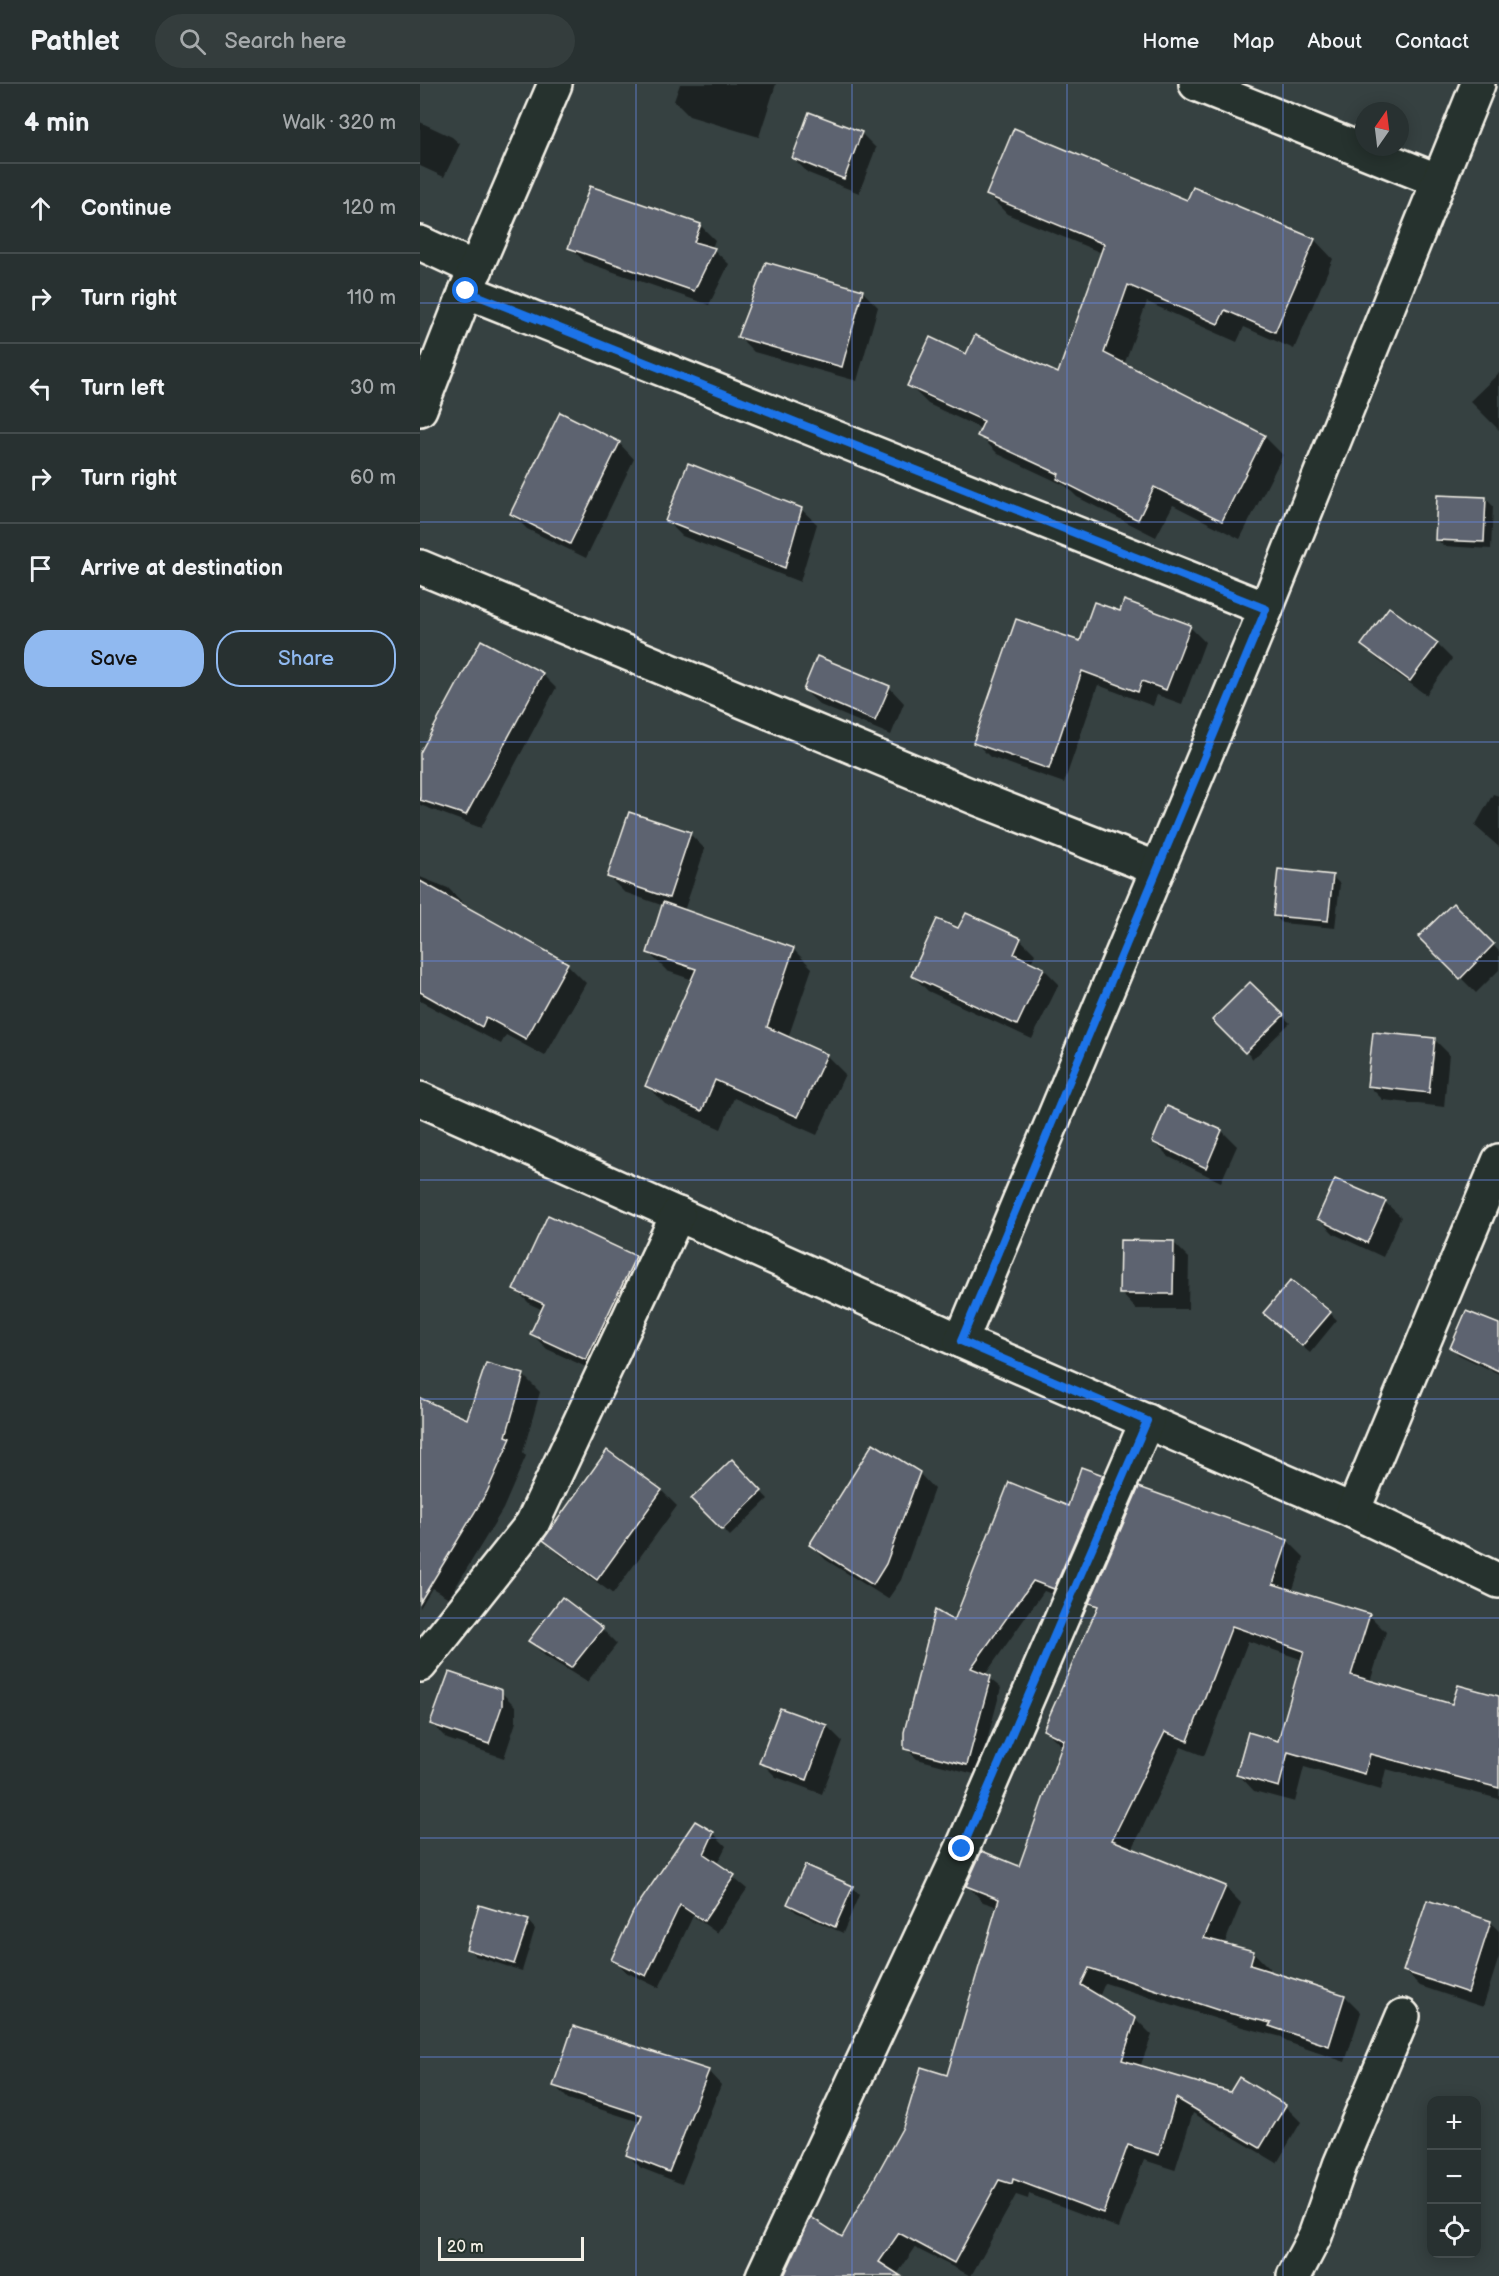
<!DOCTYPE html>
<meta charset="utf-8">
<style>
body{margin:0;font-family:"Balsamiq Sans",sans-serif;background:#343d3d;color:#f1f3f6}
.controls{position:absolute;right:18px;bottom:18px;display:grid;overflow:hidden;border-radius:12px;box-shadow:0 3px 15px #0003}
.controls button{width:54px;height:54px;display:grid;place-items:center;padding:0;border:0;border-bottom:2px solid #444c4d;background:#283131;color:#f1f3f6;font:30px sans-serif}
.compass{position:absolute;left:935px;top:18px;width:54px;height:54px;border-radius:50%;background:#283131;box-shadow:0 3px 15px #0003;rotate:14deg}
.scale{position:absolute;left:18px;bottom:15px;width:146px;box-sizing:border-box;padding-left:6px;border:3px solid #f4f1e8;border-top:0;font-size:16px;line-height:21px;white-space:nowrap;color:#f4f1e8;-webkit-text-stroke:4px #26332d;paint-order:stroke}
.stop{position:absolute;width:18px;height:18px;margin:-14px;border:4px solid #1a73e8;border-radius:50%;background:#fff}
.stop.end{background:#1a73e8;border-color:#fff;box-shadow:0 2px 6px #0008}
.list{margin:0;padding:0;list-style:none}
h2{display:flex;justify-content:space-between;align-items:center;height:78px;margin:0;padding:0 24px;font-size:26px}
h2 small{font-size:20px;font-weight:400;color:#a5a9ab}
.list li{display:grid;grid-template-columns:39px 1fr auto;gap:18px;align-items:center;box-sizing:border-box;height:90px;padding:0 24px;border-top:2px solid #444c4d}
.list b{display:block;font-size:22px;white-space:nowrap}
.list em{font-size:20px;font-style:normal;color:#a5a9ab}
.actions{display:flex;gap:12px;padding:18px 24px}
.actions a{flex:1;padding:14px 0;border:2px solid #90b9f0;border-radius:24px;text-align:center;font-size:21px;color:#90b9f0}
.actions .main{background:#90b9f0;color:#111}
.icon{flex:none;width:33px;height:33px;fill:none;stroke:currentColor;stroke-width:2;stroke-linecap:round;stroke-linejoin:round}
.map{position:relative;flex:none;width:1079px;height:2192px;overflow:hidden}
header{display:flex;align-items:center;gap:36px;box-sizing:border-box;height:84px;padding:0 30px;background:#283131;border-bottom:2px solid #444c4d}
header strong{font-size:28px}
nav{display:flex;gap:33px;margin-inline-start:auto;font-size:21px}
.search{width:420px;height:54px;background:#343d3d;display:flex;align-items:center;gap:15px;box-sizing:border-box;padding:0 21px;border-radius:33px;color:#a5a9ab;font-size:22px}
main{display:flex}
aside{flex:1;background:#283131}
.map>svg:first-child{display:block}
.shadow{fill:#0007}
.building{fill:#5d6370;stroke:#f4f1e8;stroke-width:1.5}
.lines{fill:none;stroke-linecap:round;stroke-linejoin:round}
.street-casing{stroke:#f4f1e8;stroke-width:38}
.street{stroke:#26332d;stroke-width:33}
.route{stroke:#1a73e8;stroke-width:8}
.grid{fill:none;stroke:#6887de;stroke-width:1.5;stroke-opacity:0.55}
</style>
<header>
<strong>Pathlet</strong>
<div class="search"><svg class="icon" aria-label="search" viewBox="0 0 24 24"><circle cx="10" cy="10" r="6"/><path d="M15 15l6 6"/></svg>Search here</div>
<nav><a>Home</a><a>Map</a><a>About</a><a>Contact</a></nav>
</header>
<main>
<aside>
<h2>4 min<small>Walk · 320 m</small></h2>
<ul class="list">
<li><svg class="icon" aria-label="ahead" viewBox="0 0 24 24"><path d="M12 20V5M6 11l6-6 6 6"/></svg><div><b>Continue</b></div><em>120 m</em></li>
<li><svg class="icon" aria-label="right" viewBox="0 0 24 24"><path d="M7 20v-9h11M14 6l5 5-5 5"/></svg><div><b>Turn right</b></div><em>110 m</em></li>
<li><svg class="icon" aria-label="left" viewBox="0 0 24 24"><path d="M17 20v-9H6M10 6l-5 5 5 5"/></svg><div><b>Turn left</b></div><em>30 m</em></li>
<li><svg class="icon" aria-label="right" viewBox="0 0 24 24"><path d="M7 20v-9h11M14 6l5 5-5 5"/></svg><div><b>Turn right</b></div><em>60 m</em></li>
<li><svg class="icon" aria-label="arrive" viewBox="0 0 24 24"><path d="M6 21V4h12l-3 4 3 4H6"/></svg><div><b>Arrive at destination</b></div></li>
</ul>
<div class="actions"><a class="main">Save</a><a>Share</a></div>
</aside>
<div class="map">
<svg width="1079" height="2192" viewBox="0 0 1079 2192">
<rect width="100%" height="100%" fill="#364141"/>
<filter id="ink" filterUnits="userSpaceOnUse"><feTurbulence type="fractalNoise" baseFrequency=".0167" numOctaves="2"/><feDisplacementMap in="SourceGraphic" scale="12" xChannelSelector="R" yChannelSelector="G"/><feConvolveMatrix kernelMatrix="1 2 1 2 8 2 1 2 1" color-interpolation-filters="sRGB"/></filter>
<g filter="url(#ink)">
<g class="shadow">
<path d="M260 0H356L339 53 269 32 254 17Z"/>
<path d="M0 38 32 53 40 60 24 93 0 82Z"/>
<path d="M441 49 456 64 439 109 388 89 373 74Z"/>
<path d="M774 105 895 156 913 175 874 265 824 243 817 258 727 218 704 281 844 352 863 371 820 455 753 421 736 453 657 413 646 402 578 370 559 351 562 345 508 320 489 301 547 272 638 291 682 169 587 130 568 111 768 118Z"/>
<path d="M280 141 295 156 292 164 309 180 289 221 165 178 150 163Z"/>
<path d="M347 180 443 208 458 223 437 297 334 268 319 253Z"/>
<path d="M1079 289V346L1050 317Z"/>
<path d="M199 359 214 375 166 474 107 445 92 430Z"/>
<path d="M1066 415 1073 422 1071 465 1024 462 1016 455Z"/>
<path d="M381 425 397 440 380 498 262 452 247 437Z"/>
<path d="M700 529 770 543 785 558 762 620 737 611 733 622 678 601 644 699 570 673 555 658Z"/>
<path d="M1017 560 1032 575 1006 611 958 576 943 561Z"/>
<path d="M122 590 136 604 61 744 0 721V672Z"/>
<path d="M469 603 484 619 471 651 400 621 384 606Z"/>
<path d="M1073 710 1079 712V763L1055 742Z"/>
<path d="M270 750 285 765 264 827 373 865 392 884 368 954 406 971 425 990 397 1051 314 1014 301 1045 245 1020 227 1002 273 896 247 887 229 869 244 822 204 808 189 793Z"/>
<path d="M912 792 920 800 915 844 862 839 854 831Z"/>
<path d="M0 793 28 804 47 823 147 880 166 899 125 972 86 951 81 960 0 917Z"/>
<path d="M1033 821 1079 867V886L1056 909 1000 853Z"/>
<path d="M539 846 600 855 615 870 611 879 624 885 639 900 612 955 508 907 493 892Z"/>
<path d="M830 900 870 939 833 975 794 936Z"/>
<path d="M1014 955 1029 970 1024 1023 963 1016 948 1001Z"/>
<path d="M748 1024 802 1047 817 1062 801 1098 749 1073 734 1058Z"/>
<path d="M965 1118 981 1133 963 1173 914 1150 899 1135Z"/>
<path d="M754 1159 769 1174 768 1225H716L701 1209Z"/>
<path d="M215 1173 230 1188 181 1290 127 1265 112 1250 123 1226 110 1220 95 1205Z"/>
<path d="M910 1229 917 1236 890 1269 852 1237Z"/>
<path d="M1079 1242V1290L1039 1271 1032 1264Z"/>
<path d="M103 1291 120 1308 103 1368 106 1372 83 1425 29 1514 12 1504 0 1524V1316L48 1337Z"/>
<path d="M187 1369 242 1407 257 1422 193 1510 140 1471 125 1456Z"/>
<path d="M312 1377 348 1415 310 1452 273 1415Z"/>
<path d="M499 1389 514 1405 481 1496 468 1515 406 1476 391 1461Z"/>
<path d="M682 1392 693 1403 645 1515 624 1507 565 1591 581 1604 558 1691 497 1675 486 1664 535 1539Z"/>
<path d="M868 1457 884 1473 872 1508 950 1532 966 1548 950 1598 1033 1622 1079 1614V1715L966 1685 961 1706 884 1683 875 1718 834 1707 818 1690 859 1658 883 1576 828 1557 784 1672 761 1663 712 1766 805 1803 821 1819 804 1861 833 1868 849 1884 848 1888 925 1912 941 1928 925 1978 867 1958 862 1953 822 1943 685 1899 679 1913 716 1935 732 1951 720 1983 811 2010 865 2022 881 2038 857 2079 773 2029 755 2086 724 2076 699 2144 609 2110 608 2115 596 2111 551 2192 495 2164 476 2192H374L423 2155 528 1993 578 1823 563 1818 547 1801 600 1784 643 1663 625 1646 678 1525 671 1518Z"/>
<path d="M182 1545 197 1560 167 1598 125 1572 110 1557Z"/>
<path d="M81 1608 96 1623V1638L84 1674 27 1655 12 1640Z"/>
<path d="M407 1642 422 1657 402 1710 356 1693 341 1678Z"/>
<path d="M293 1749 306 1762 297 1780 327 1805 297 1849 273 1832 239 1904 206 1888 193 1876Z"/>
<path d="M432 1803 439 1811 423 1849 376 1828 368 1820Z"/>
<path d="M108 1837 115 1845 102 1887 55 1872 48 1864Z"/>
<path d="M1070 1838 1079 1847V1873L1063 1923 1000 1902 985 1887Z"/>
<path d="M288 1987 301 2001 262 2100 221 2084 208 2071 220 2038 148 2015 135 2002Z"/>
</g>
<g class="building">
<path d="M389 28 442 48 424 95 372 74Z"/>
<path d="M594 44 767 116 773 103 895 155 855 248 805 226 798 240 708 201 684 269 845 351 802 437 734 403 718 436 637 395 639 390 557 352 564 337 487 302 510 253 546 270 555 251 638 289 684 160 566 111Z"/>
<path d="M170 102 281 140 274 158 295 164 274 207 148 164Z"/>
<path d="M346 178 443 206 422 283 317 253Z"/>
<path d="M140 328 200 358 150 460 90 430Z"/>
<path d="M268 379 382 424 365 484 245 437Z"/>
<path d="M1017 411 1066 413 1064 458 1015 456Z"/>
<path d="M704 516 771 541 746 606 722 597 718 608 662 587 629 685 553 659 596 535 660 557 674 518 700 527Z"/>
<path d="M969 523 1018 559 990 597 941 561Z"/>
<path d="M61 556 123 589 46 731 0 716V669Z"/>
<path d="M397 572 470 602 455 637 383 606Z"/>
<path d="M209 728 271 748 249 814 187 793Z"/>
<path d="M858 785 913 791 908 837 853 832Z"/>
<path d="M0 797 148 879 106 955 66 933 62 943 0 908Z"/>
<path d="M243 818 374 864 347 943 407 970 378 1033 295 996 282 1027 225 1002 276 885 227 869Z"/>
<path d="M1033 819 1074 860 1040 895 998 853Z"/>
<path d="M546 829 601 854 594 870 624 884 597 941 491 892 517 835 538 844Z"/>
<path d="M830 898 864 931 825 969 792 936Z"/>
<path d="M953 948 1015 954 1009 1009 947 1002Z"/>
<path d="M747 1022 802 1046 786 1084 732 1058Z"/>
<path d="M915 1095 966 1117 947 1159 897 1135Z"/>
<path d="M128 1131 216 1172 166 1276 110 1250 124 1220 93 1206Z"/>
<path d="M700 1156 754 1157 753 1210H699Z"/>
<path d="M871 1196 911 1228 882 1262 843 1229Z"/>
<path d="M1046 1227 1079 1240V1287L1030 1264Z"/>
<path d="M66 1279 104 1290 86 1352 91 1354 67 1408 0 1518V1314L47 1335Z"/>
<path d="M453 1359 500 1388 466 1480 453 1501 389 1461Z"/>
<path d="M187 1366 242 1406 177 1496 123 1456Z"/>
<path d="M312 1375 342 1407 302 1446 271 1415Z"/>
<path d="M661 1383 683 1391 634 1505 613 1497 551 1584 571 1592 547 1681 484 1665V1648L515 1526 534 1537 589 1398 648 1422Z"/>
<path d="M719 1403 868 1456 853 1500 950 1530 931 1591 1032 1620 1038 1601 1079 1612V1704L950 1670 945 1690 868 1668 859 1703 816 1691 828 1648 858 1657 884 1567 812 1542 768 1657 745 1648 692 1756 806 1802 784 1854 834 1867 830 1881 925 1911 909 1962 849 1942 851 1939 804 1928 669 1884 661 1901 716 1934 702 1976 810 2008 819 1993 866 2021 840 2064 756 2014 739 2071 708 2061 683 2129 593 2095 592 2100 579 2096 534 2179 479 2149 459 2178 481 2192H364L391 2133 422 2153 483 2043 501 1983 527 1991 579 1815 546 1802 562 1767 599 1782 644 1656 623 1646 678 1522 669 1519Z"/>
<path d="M142 1513 183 1544 151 1584 108 1557Z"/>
<path d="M29 1588 82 1606V1622L69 1660 10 1640Z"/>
<path d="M360 1624 407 1641 387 1696 339 1679Z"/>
<path d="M275 1737 294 1748 284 1770 315 1791 284 1837 260 1821 226 1892 191 1876 213 1828Z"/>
<path d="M385 1781 433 1802 415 1843 367 1820Z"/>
<path d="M1007 1816 1071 1837 1048 1909 983 1887Z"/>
<path d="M59 1821 109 1836 94 1880 46 1865Z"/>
<path d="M153 1942 289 1986 249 2088 206 2071 222 2031 133 2002Z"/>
</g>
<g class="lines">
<defs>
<g id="street">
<path d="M776 0 1019 97"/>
<path d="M0 159 56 185"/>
<path d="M46 207 846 525"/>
<path d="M0 325 46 207 135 0"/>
<path d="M0 483 559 715 738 785"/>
<path d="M0 1015 541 1257 933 1427 1079 1497"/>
<path d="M541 1257 846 525 1058 0"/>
<path d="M933 1427 1079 1077"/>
<path d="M0 1581 112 1440 258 1130"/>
<path d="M343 2192 542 1765 727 1337"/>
<path d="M874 2192 895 2152 920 2081 983 1932"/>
</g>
</defs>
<use href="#street" class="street-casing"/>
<use href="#street" class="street"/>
</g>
</g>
<g class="lines" filter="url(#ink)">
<path class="route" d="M46 207 846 525 541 1257 727 1337 542 1765"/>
</g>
<path class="grid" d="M216 0V2192M432 0V2192M647 0V2192M863 0V2192M0 219H1079M0 438H1079M0 658H1079M0 877H1079M0 1096H1079M0 1315H1079M0 1534H1079M0 1754H1079M0 1973H1079"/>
</svg>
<div class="controls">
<button>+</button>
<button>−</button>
<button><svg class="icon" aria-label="locate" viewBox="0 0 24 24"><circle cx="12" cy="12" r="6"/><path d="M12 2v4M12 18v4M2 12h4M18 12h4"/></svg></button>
</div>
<svg class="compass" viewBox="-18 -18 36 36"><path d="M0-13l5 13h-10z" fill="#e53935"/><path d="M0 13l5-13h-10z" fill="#a5a9ab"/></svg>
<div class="scale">20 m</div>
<div class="stop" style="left:46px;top:207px"></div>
<div class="stop end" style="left:542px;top:1765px"></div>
</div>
</main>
